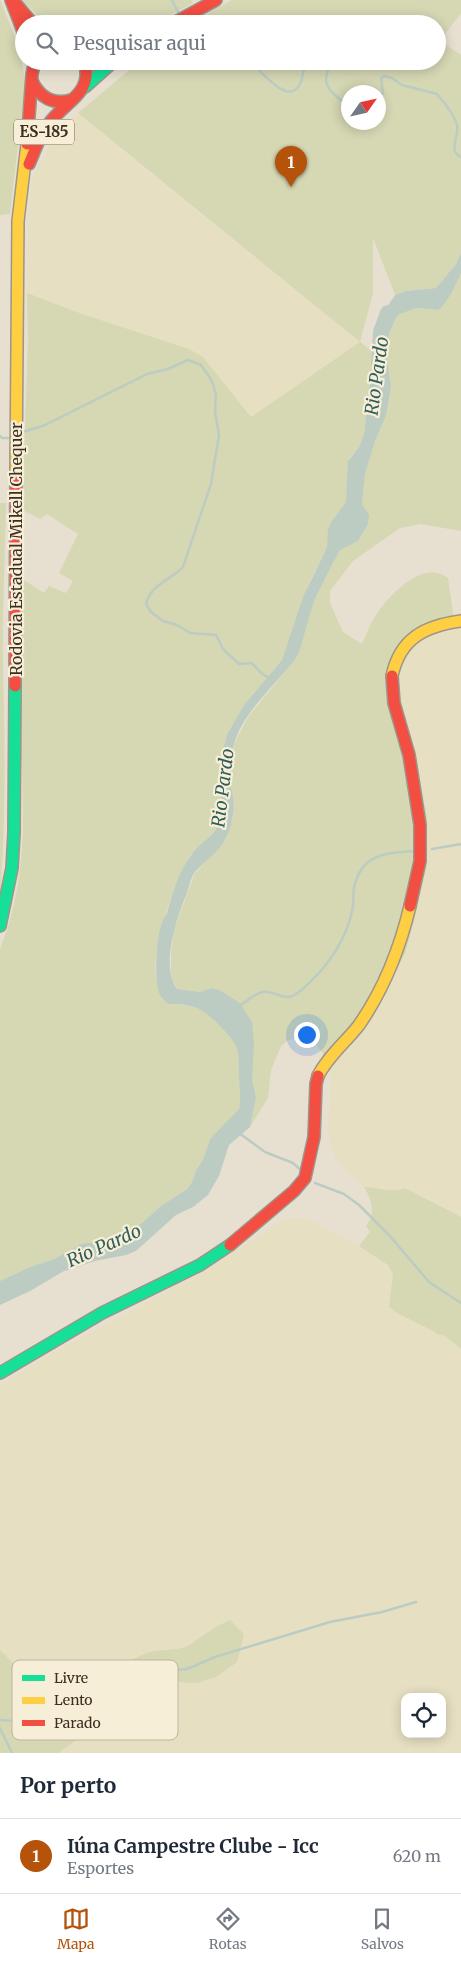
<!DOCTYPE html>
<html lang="pt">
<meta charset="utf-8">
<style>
body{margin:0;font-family:Merriweather,serif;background:#f6f6f7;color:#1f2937}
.controls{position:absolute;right:15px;bottom:15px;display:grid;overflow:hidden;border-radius:10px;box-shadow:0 2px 12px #0003}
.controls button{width:45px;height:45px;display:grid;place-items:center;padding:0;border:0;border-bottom:1px solid #e0e1e3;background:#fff;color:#1f2937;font:25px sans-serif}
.compass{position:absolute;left:341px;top:85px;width:45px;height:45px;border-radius:50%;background:#fff;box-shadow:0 2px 12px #0003;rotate:56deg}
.you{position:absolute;left:306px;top:1034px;width:18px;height:18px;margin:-12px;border:4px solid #fff;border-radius:50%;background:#1a73e8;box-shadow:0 0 0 8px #1a73e833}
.badge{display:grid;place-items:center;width:32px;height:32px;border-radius:50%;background:#b45309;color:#fff;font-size:16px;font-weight:700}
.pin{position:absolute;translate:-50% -41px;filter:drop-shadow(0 1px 2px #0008)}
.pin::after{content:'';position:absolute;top:26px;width:18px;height:15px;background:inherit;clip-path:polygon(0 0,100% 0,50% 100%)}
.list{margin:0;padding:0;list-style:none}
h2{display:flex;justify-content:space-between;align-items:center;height:65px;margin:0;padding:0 20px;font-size:21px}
h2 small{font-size:16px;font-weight:400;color:#747a83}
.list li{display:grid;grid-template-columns:32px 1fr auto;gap:15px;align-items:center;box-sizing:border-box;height:75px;padding:0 20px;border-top:1px solid #e0e1e3}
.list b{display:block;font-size:19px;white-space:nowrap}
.list p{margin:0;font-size:16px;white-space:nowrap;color:#747a83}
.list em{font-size:16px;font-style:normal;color:#747a83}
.icon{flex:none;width:28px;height:28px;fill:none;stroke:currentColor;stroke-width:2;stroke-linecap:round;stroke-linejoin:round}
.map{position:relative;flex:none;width:461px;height:1753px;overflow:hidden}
.search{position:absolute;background:#fff;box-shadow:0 2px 12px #0003;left:15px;right:15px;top:15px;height:55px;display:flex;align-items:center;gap:12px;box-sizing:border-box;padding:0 18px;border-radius:28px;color:#747a83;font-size:19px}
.sheet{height:140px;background:#fff}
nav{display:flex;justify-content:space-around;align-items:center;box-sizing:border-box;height:70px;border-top:1px solid #e0e1e3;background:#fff;font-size:14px;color:#747a83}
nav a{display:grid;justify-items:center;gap:2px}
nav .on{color:#b45309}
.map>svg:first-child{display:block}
.farmland{fill:#e6dfc2;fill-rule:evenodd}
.green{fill:#d6d7b3;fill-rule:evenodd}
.water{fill:#bcccc2}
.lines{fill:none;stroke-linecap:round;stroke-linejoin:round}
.stream{stroke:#bcccc2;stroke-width:2.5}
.river{stroke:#bcccc2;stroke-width:16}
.fast-casing{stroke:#9c958a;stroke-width:14}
.slow-casing{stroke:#9c958a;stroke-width:14}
.jam-casing{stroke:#9c958a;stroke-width:14}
.fast{stroke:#16e098;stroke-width:11}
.slow{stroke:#ffcf43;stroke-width:11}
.jam{stroke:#f24e42;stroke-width:11}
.labels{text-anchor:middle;stroke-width:4.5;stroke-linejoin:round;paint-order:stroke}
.shield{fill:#f7eed8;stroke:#756857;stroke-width:1}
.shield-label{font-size:15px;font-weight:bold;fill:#3d2e20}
.street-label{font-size:16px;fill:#3d2e20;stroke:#f7eed8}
.water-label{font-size:18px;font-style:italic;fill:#2f5d5a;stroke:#f7eed8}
.key{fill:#f7eed8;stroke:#bfb4a1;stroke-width:1}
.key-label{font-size:14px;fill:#3d2e20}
</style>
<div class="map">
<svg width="461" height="1753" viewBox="0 0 461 1753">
<rect width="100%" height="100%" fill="#e7e0d1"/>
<g class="farmland">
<path d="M78 113 149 172 360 342 251 417 203 357 189 349 82 314 27 293 29 197 33 176 49 146 64 126Z"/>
<path d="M461 620V1217L405 1188 397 1191 386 1192 373 1187H364L356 1177 341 1165 334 1156 329 1138 328 1121 331 1090 329 1068 427 818 415 751 407 734 394 686 400 663 410 646 429 631Z"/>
<path d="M286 1218H308L359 1246 388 1265 393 1274 389 1307 397 1313 435 1332 437 1334 445 1336 461 1349V1753H58L75 1741 81 1731 88 1725 103 1719 124 1696 133 1693 158 1691 175 1682 197 1683 217 1626 190 1645 174 1651 148 1652 105 1683 102 1703 98 1710 88 1715 81 1714 70 1709 58 1700 0 1650V1385L50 1354 202 1273ZM405 1697H442V1734H405Z"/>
</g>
<g class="green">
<path d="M0 0C12 28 23 54 25 85L10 214 0 215Z"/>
<path d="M22 0H191L193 3 154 24H46Z"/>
<path d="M232 0H461V13L440 41 461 55V253L456 264 436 288 406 291 395 295 373 238V293L360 342 376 354 372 365 364 434 359 447 350 457 346 502 331 522 327 547 310 581 282 660 244 705 223 750 220 820C215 837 202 840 191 854 176 874 151 951 156 975 158 985 164 995 168 1004L187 1005 205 1011 229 1034 236 1045 238 1052 240 1100 239 1110 210 1139 203 1160 196 1170 192 1182 187 1189 161 1206 141 1224 105 1241 94 1242 65 1253 54 1259 30 1267 0 1281V949C34 866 21 780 18 693 17 655 20 616 21 578L44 593 49 586 66 593 73 581 59 573 78 534 47 514 40 519 22 510 28 343 27 293 82 314 189 349 203 357 251 417 360 342 78 113 140 61H437V24H189ZM348 92H378V122H348Z"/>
<path d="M461 273V531L421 524 400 528 353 561 330 591V603L343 632 362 644C367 633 371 621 378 612 391 593 424 559 448 578L454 620 429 631 410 646 400 663 394 686 407 734 415 751 427 818V864L414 921 405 954 372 1017 329 1068 326 1058 317 1046 306 1038H295L287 1041 281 1046 271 1070 268 1098 250 1127 256 1097 252 1079V1053L240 1003 211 988 200 992 177 989 172 979 171 972V953L174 930 195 873 226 840 232 821 233 797 230 786 234 744 248 717 294 661 314 601 333 563 340 550 369 515 362 504 365 474 375 441 386 416 391 387 385 343 396 318 400 314 417 308 438 310Z"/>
<path d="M0 503H6C5 559 2 615 3 671 5 747 6 823 0 899Z"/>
<path d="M364 1187C379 1187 390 1194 405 1188L461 1217V1349L445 1336 437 1334 435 1332 397 1313 389 1307 393 1274 388 1265 359 1246 370 1232 366 1226C376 1214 372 1200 364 1187Z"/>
<path d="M230 1620 244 1634 237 1662 216 1677 197 1683 175 1682 158 1691 133 1693 124 1696 109 1715 88 1725 81 1731 75 1741 58 1753H0V1650C14 1664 70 1717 88 1715 108 1713 99 1688 109 1678 118 1668 135 1657 147 1653 159 1648 173 1652 188 1646 194 1643 198 1638 204 1635 212 1629 221 1624 230 1620Z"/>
</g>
<path class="water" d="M461 253V273L451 294 442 307 438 310 417 308 400 314 396 318 385 343 391 387 386 416 375 441 365 474 362 504 369 515 368 524 358 541 340 550 333 563 314 601 299 652 294 661C275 685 242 714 234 744 231 755 232 767 230 778 230 786 232 790 233 797 234 808 233 821 229 831 224 848 207 859 195 872 191 877 189 887 187 893 177 917 160 966 177 989L200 992 211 988 219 990 240 1003 252 1022 254 1044 252 1079 256 1097 250 1127 229 1145 219 1176 208 1195 193 1207 176 1215 136 1251 126 1255 95 1261 64 1271 30 1291 0 1305V1281L30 1267 54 1259 81 1244 105 1241 127 1231 141 1224 161 1206 187 1189 192 1182 196 1170 203 1160 210 1139 239 1109 240 1100 238 1052C235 1041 228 1034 220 1026 203 1008 192 1003 168 1004 165 1001 162 998 160 995 153 980 156 925 167 913 172 894 179 871 191 855 201 840 215 838 220 820L223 750 227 735 244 705 282 660 303 597 327 547 328 530 331 522 346 502 348 461 359 447 364 434 372 365 380 341 384 312 395 295 406 291 436 288 456 264Z"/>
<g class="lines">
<g class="stream">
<path d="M172 0 179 14"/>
<path d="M250 61C259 68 288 108 300 84 304 76 302 68 308 61"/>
<path d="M318 61 327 65 328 68C328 72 326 76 326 80 326 89 341 102 348 103"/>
<path d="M357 92 362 89 367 92"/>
<path d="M378 97 383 93 381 79 384 76 392 78 402 85 437 94C444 102 454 115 457 125 460 136 447 151 461 157"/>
<path d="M23 432 45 425 147 374 168 369 188 360 201 365 212 381 216 395 215 412 219 435 211 484 183 567C172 579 150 585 146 604L151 612 163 621 177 625 190 633 216 635 223 649 239 664 252 663 260 672 270 679"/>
<path d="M0 436 2 438H8"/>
<path d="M432 849 461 844"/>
<path d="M239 1006C246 1002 254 994 262 992 271 990 279 997 288 997 296 997 307 985 312 980 331 962 347 936 352 911 354 903 353 895 354 888 361 853 386 853 416 851"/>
<path d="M239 1133 265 1152 293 1163 302 1171"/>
<path d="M315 1183 344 1194 359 1205 389 1235 429 1282 461 1303"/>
<path d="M0 1720 40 1723 73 1721 98 1709 118 1688 147 1675 165 1671 187 1669 215 1657 330 1622 382 1612 416 1602"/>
<path d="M0 1728 12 1753"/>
</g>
<path class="river" d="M379 364 381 332 388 313"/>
<defs>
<g id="fast">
<path d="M85 87 114 61"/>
<path d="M0 926 12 868 14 833 15 686"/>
<path d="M0 1373 102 1313 200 1265 230 1245"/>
</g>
<g id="slow">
<path d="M16 471 18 221 27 144"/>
<path d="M392 676C400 638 425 626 461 621"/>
<path d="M318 1076C328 1056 346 1042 359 1025 384 989 400 948 410 906"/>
</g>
<g id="jam">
<path d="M11 0 24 34"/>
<path d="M17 5 33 24"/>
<path d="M172 24 216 0"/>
<path d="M32 81C40 98 53 105 71 100"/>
<path d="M27 144 32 74 35 61"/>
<path d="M29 164C35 151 39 136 48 125 63 102 95 94 84 61"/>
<path d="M392 676 394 703 409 755 420 825V861L410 906"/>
<path d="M15 686 16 471"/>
<path d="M230 1245 294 1191 305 1178 314 1137 316 1084 318 1076"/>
</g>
</defs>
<use href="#fast" class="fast-casing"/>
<use href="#slow" class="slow-casing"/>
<use href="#jam" class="jam-casing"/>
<use href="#fast" class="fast"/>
<use href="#slow" class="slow"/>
<use href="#jam" class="jam"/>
</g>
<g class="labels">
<rect class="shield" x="14" y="119.5" width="60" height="25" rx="4"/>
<g class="shield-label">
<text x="44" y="137">ES-185</text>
</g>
<g class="street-label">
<text transform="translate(16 549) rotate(-90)" y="6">Rodovia Estadual Mikell Chequer</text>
</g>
<g class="water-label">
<text transform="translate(377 376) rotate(-82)" y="6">Rio Pardo</text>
<text transform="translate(223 788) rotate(-83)" y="6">Rio Pardo</text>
<text transform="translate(104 1246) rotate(-24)" y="6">Rio Pardo</text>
</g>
</g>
<rect x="12" y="1660" width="166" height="80" rx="8" class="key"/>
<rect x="22" y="1675" width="23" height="6" fill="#16e098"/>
<rect x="22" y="1697" width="23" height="7" fill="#ffcf43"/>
<rect x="22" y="1720" width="23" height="6" fill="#f24e42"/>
<g class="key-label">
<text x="54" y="1683">Livre</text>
<text x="54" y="1705">Lento</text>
<text x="54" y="1728">Parado</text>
</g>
</svg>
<div class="controls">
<button><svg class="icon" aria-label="locate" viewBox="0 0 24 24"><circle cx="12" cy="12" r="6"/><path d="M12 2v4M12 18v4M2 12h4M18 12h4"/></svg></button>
</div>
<svg class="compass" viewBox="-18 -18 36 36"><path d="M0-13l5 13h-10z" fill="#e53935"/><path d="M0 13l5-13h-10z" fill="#747a83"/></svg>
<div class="you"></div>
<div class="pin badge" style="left:291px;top:187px">1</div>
<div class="search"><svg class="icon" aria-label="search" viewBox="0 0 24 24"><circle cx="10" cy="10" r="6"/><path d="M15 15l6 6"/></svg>Pesquisar aqui</div>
</div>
<section class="sheet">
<h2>Por perto<small></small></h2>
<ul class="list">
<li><span class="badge">1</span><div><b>Iúna Campestre Clube - Icc</b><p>Esportes</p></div><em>620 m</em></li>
</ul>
</section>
<nav>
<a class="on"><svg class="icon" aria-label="map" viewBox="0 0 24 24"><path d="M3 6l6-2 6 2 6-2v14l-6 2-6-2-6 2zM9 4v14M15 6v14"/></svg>Mapa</a>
<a><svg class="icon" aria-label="directions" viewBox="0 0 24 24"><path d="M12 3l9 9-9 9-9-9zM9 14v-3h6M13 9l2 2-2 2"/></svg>Rotas</a>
<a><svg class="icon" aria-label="saved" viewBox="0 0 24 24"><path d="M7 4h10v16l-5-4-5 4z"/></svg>Salvos</a>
</nav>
